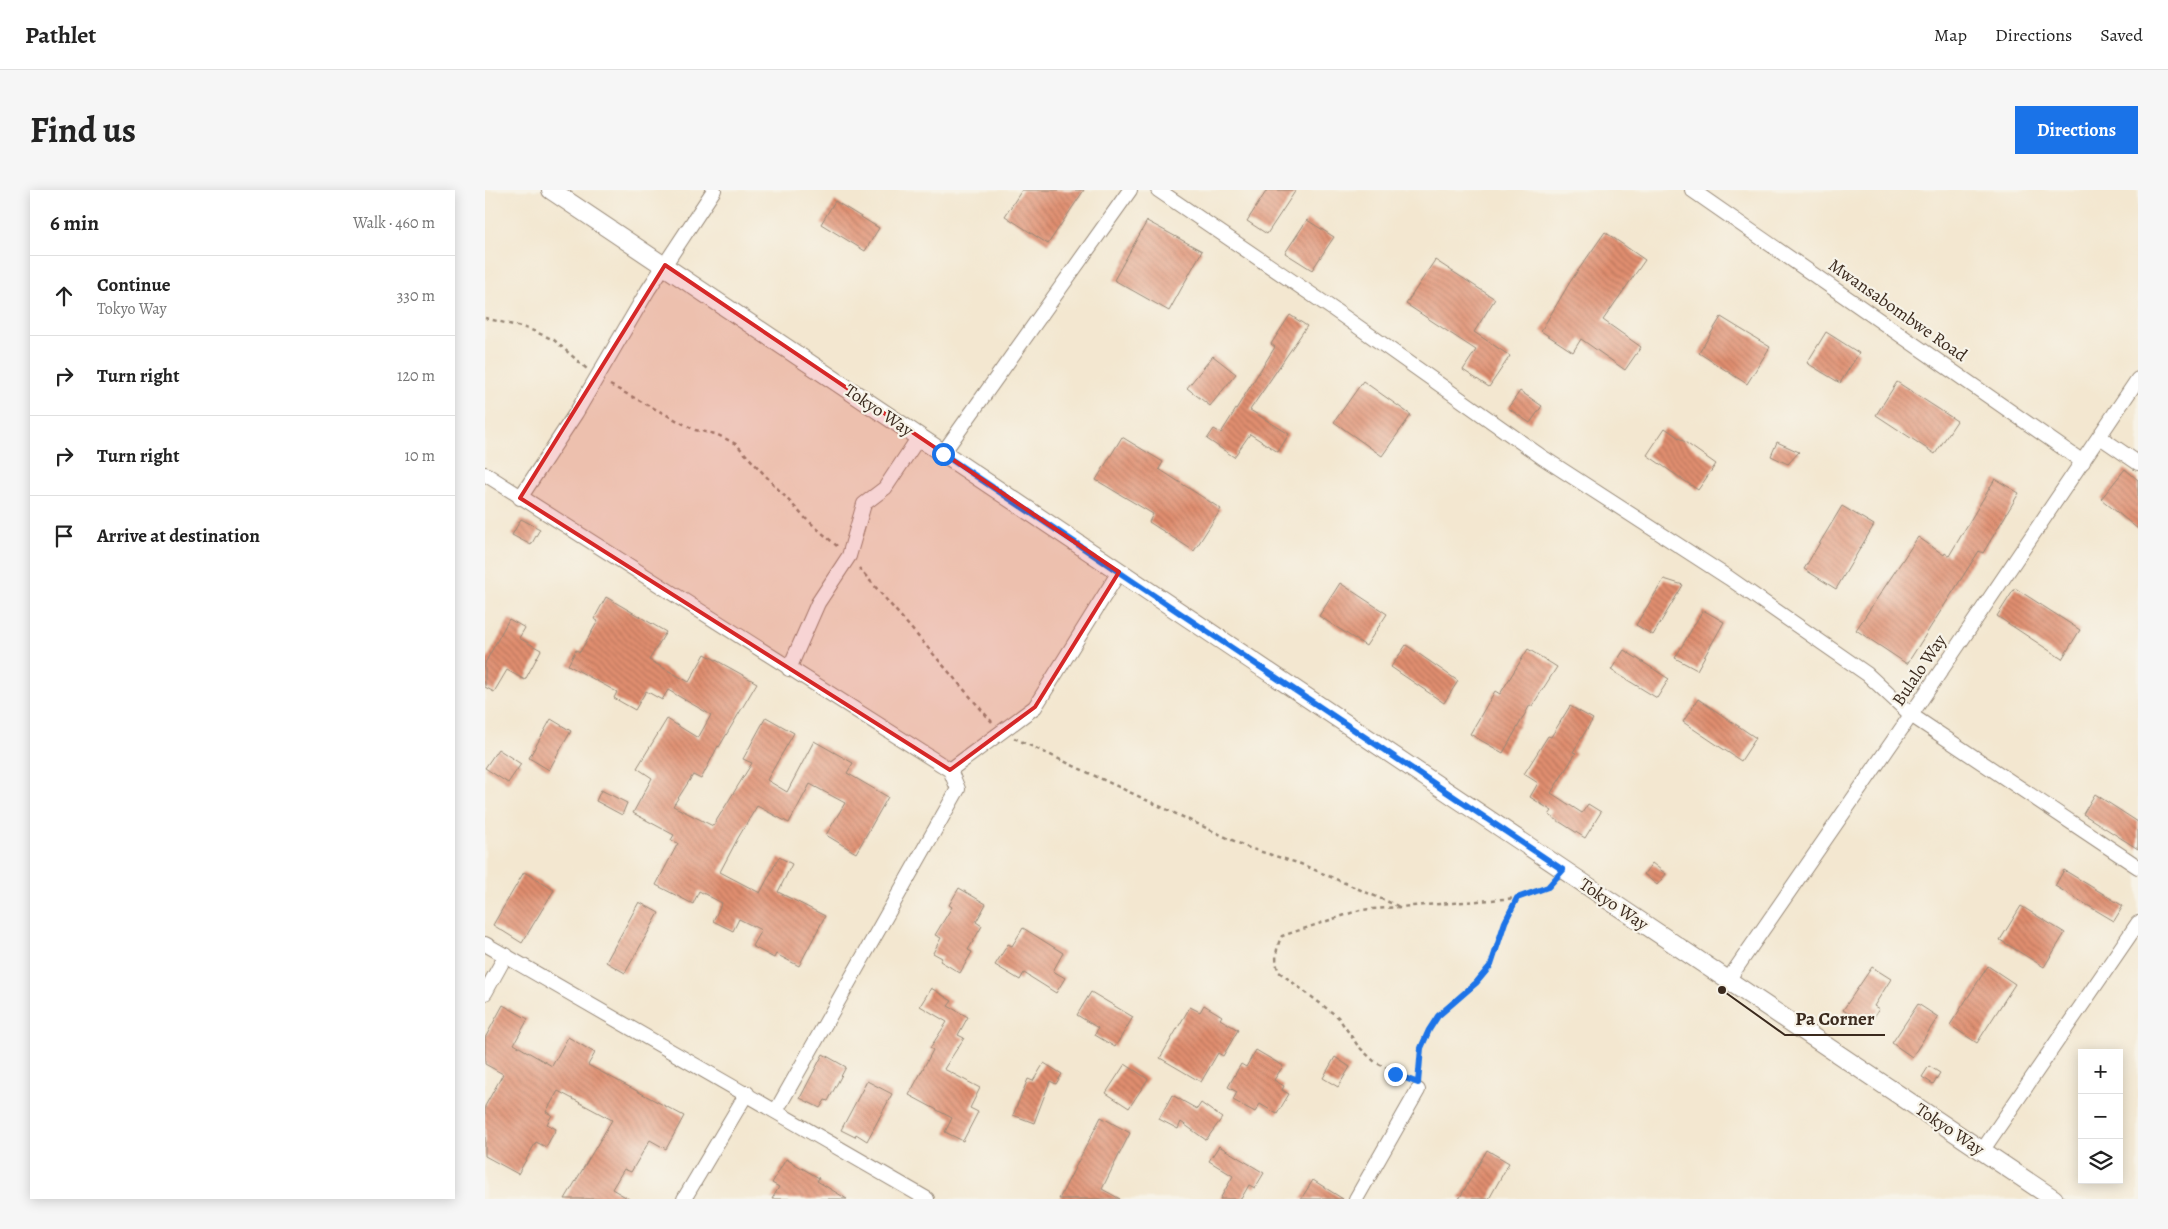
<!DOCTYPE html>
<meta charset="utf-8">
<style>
body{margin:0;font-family:Alegreya,serif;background:#f6f6f6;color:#222}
.controls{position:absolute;right:15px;bottom:15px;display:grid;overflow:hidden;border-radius:0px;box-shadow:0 2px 12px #0003}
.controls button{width:45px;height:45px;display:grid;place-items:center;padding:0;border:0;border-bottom:1px solid #e0e0e0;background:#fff;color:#222;font:25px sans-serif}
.stop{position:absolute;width:15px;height:15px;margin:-11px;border:4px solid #1a73e8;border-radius:50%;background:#fff}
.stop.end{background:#1a73e8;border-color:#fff;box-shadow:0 1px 5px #0008}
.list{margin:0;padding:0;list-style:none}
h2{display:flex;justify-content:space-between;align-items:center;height:65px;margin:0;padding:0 20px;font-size:21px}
h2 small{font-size:16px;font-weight:400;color:#767676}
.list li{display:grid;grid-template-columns:32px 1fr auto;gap:15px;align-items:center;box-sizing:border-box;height:80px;padding:0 20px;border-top:1px solid #e0e0e0}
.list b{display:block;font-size:19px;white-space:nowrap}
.list p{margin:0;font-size:16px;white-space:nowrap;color:#767676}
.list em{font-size:16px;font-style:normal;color:#767676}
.icon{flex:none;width:28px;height:28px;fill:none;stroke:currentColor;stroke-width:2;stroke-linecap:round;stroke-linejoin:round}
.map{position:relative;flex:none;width:1653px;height:1009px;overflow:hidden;border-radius:0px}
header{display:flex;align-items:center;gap:30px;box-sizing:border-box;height:70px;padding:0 25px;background:#fff;border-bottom:1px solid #e0e0e0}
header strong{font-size:24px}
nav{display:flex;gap:28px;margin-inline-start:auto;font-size:18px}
.intro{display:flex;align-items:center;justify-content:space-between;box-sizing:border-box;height:120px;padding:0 30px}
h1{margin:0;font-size:35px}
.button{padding:12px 22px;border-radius:0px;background:#1a73e8;color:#fff;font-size:18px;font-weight:700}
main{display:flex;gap:30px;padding:0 30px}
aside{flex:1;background:#fff;border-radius:0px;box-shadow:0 2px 12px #0003}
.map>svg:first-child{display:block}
.building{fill:url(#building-back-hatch)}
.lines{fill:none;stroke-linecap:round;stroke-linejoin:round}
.minor-casing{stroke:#978877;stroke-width:16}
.tertiary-casing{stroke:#978877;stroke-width:20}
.path{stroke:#978877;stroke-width:2.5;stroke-dasharray:4 4;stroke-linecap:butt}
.minor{stroke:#fff;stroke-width:14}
.tertiary{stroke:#fff;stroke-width:18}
.route{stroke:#1a73e8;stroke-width:6}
.marked{fill:#d62828;fill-opacity:0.2;stroke:#d62828;stroke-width:4;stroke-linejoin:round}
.labels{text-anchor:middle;stroke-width:4.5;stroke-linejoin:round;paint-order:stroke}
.street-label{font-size:18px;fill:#3b2a1e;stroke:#f7f3e8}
.leader{fill:none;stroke:#3b2a1e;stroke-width:2}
.callout-dot{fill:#3b2a1e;stroke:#f7f3e8;stroke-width:2}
.callout-label{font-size:19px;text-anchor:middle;font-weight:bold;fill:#3b2a1e;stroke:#f7f3e8;stroke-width:4.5;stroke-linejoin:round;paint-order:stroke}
</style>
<header>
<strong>Pathlet</strong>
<nav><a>Map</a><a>Directions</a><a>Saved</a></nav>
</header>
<div class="intro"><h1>Find us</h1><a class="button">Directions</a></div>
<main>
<aside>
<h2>6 min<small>Walk · 460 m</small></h2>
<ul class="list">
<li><svg class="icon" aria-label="ahead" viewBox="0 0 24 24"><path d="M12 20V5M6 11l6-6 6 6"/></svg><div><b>Continue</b><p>Tokyo Way</p></div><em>330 m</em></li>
<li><svg class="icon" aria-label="right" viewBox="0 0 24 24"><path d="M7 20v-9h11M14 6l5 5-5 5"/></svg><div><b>Turn right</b></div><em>120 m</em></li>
<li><svg class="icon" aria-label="right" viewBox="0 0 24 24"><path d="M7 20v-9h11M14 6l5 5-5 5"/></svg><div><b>Turn right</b></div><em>10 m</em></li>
<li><svg class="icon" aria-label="arrive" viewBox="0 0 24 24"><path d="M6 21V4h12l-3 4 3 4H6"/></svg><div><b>Arrive at destination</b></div></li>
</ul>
</aside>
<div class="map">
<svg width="1653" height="1009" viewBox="0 0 1653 1009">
<defs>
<pattern id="building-back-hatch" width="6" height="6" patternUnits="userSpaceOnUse" patternTransform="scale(1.25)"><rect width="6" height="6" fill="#e08e6f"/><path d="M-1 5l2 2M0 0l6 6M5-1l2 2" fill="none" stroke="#b7745b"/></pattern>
</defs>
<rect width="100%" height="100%" fill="#f7f3e8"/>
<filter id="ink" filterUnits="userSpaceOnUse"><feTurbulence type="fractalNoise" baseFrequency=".02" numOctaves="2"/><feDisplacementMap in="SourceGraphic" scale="10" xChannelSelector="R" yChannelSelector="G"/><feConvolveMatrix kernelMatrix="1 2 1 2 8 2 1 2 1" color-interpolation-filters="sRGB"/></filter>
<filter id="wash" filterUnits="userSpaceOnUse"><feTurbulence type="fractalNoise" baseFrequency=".0096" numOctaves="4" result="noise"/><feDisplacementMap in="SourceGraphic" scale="20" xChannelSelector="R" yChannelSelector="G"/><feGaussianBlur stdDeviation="1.12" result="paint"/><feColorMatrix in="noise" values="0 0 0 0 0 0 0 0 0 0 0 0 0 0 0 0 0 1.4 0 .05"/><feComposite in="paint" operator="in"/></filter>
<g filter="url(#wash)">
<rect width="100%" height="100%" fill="#f3e7d0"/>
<g id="blocks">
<g class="building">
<path d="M537 0H599L563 54 520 26Z"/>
<path d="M782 0H811L782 44 762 31Z"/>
<path d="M350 11 394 38 380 61 336 34Z"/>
<path d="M822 30 849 47 827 80 800 63Z"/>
<path d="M662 31 717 61 684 121 629 90Z"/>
<path d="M1120 42 1160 70 1118 130 1156 157 1140 180 1096 149 1088 162 1056 141 1085 92Z"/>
<path d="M950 70 1010 109 989 142 1025 166 1004 197 978 180 991 160 921 114Z"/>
<path d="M805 125 822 136 765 220 804 244 793 262 765 244 749 267 722 249 729 239 736 243 790 157 786 154Z"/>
<path d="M1236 127 1285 157 1262 194 1214 163Z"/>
<path d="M1341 142 1374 163 1355 193 1322 173Z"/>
<path d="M728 166 751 184 725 216 702 198Z"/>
<path d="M878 191 926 225 897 266 849 232Z"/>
<path d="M1412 192 1472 231 1450 264 1391 225Z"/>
<path d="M1035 201 1057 216 1045 233 1023 218Z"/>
<path d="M1180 238 1231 274 1213 300 1162 265Z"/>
<path d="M637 247 678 272 674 279 736 319 709 361 664 332 668 324 611 290Z"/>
<path d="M1292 252 1314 262 1303 274 1286 266Z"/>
<path d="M1640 279 1653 290V339L1616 309Z"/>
<path d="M1510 289 1534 303 1498 363 1494 361 1422 474 1371 440 1433 347 1459 365 1460 363 1464 366Z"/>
<path d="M1357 316 1389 335 1351 399 1319 379Z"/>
<path d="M36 329 55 339 46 355 27 345Z"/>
<path d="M1179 389 1198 395 1168 445 1151 435Z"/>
<path d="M855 393 902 424 881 456 834 426Z"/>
<path d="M1530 398 1595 440 1577 469 1512 426Z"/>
<path d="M121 407 181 442 164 470 204 492 220 464 272 493 234 557 233 556 216 589 208 585 188 616 228 636 267 573 258 569 281 527 309 543 282 590 302 602 329 551 368 573 362 583 403 607 371 663 341 645 360 613 325 594 304 633 272 616 253 648 235 682 275 703 294 667 307 674 293 702 340 726 314 776 291 764 289 768 267 756 276 740 254 729 248 741 228 731 237 713 214 701 208 714 171 695 193 653 186 650 189 645 148 623 167 588 152 578 182 529 213 548 226 525 183 500 177 510 161 501 150 520 129 508 132 502 83 475 91 460 95 462 113 431 109 429Z"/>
<path d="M1218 420 1239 432 1212 480 1190 468Z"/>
<path d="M24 429 40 438 34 448 56 460 40 490 22 480 9 502 0 497V473Z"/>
<path d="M921 455 973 491 959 513 906 477Z"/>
<path d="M1043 459 1072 477 1047 516 1045 515 1018 563 985 544 1010 501 1015 504Z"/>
<path d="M1139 460 1184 489 1172 508 1126 480Z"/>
<path d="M1213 509 1271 548 1256 571 1198 532Z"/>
<path d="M1085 516 1108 529 1088 562 1091 563 1066 603 1097 623 1103 614 1116 622 1100 648 1064 625 1067 621 1045 607 1053 593 1039 584 1063 546 1066 547Z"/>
<path d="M66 529 86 541 64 580 44 568Z"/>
<path d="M13 559 36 574 23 593 0 578Z"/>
<path d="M116 600 142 613 137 625 111 611Z"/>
<path d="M1610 604 1653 632V659L1598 624Z"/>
<path d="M1167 673 1181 684 1172 695 1159 684Z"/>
<path d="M1579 680 1638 716 1629 731 1570 696Z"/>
<path d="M39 682 69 700 37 753 8 735Z"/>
<path d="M474 698 501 714 491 732 497 736 483 760 487 762 475 783 455 771 457 768 448 763 456 748 450 745 467 717 464 715Z"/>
<path d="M154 712 174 723 140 783 121 772Z"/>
<path d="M1536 716 1580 743 1559 777 1515 750Z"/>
<path d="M538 738 578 763 568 781 580 788 571 803 539 783 535 790 510 775 523 754 527 756Z"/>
<path d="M1503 776 1530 794 1492 853 1465 835Z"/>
<path d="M1387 777 1406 789 1389 816 1394 819 1387 830 1382 826 1378 833 1358 820Z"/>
<path d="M446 798 467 811 463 816 483 827 473 845 479 848 459 879 495 898 485 918 493 922 478 951 460 942 467 928 424 905 448 860 445 858 462 832 435 816Z"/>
<path d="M606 802 648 827 630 857 610 845 613 838 592 825Z"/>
<path d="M1433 814 1453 827 1427 867 1407 853Z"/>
<path d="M18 815 43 829 29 854 67 876 83 847 110 863 103 875 199 926 181 959 165 950 146 982 139 979 127 999 144 1009H80L127 930 73 901 61 922 67 925 62 934 71 939 61 957 51 952 33 984 0 966V916L18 884 0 874V848Z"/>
<path d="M719 815 737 826 735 829 753 840 738 866 733 863 716 892 675 868 705 817 715 822Z"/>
<path d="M771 860 798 876 789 890 799 896 797 900 804 904 792 924 775 914 770 922 748 910 752 902 743 897 756 874 761 877Z"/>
<path d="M338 864 361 877 343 911 340 910 335 918 315 908Z"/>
<path d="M850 867 865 877 853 897 838 888Z"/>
<path d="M559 873 577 884 571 894 565 891 549 933 528 925 543 889 548 891Z"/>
<path d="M640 874 663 889 644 918 621 903Z"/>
<path d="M1444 876 1455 883 1448 894 1437 887Z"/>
<path d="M382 891 407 904 382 951 371 944 370 947 356 940Z"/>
<path d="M687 905 712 919 716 913 737 928 721 950 696 932 693 939 674 929Z"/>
<path d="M616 927 645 943 617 999 635 1009H574Z"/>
<path d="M734 956 779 983 770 998 764 995 756 1009H735L748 986 724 971Z"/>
<path d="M1002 960 1024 973 1004 1009H974Z"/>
<path d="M301 969 334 988 332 991 362 1009H287L294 997 287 993Z"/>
<path d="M828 990 858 1009H816Z"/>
</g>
</g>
</g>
<g filter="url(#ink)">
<use href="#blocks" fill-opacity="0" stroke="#978877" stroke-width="1"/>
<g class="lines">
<defs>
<g id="minor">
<path d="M673 0 848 119 1057 267 1244 388 1382 484 1426 525 1653 677"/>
<path d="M1207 0 1598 272"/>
<path d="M1615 247 1653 273"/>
<path d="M458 263 645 0"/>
<path d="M0 284 465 580 473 599 291 921"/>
<path d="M35 308 91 223 163 100 229 0"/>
<path d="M304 479 333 413 364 366 379 314 400 298 434 247"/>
<path d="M465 580 550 517 634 382"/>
<path d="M0 754 442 1009"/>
<path d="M1243 790 1426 525 1653 189"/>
<path d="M0 803 21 765"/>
<path d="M1497 961 1653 733"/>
<path d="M199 1009 262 903"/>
<path d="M871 1009 933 900"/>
</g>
<path id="tertiary" d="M66 0 1569 1009"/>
</defs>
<use href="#minor" class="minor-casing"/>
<use href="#tertiary" class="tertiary-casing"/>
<g class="path">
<path d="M0 128 44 139 69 150 102 179"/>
<path d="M125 195 210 240 231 244 251 254 320 328 352 356"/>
<path d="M374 378 507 532"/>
<path d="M529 548 764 658 816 674 915 717"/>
<path d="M934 886 936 858 944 840 953 826 991 793 1006 775 1020 732 1032 708"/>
<path d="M925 890 890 872 873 856 853 827 794 782C789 772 791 756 797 746L875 720 1032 708 1063 697 1068 692"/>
</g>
<use href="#minor" class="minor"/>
<use href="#tertiary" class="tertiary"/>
</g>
</g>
<g class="lines" filter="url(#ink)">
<path class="route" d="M458 264 1078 680 1063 697 1032 708 1020 732 1006 775 991 793 953 826 944 840 936 858 933 893 910 884"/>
</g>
<path class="marked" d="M180 75 634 382 550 517 465 580 35 308Z"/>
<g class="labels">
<g class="street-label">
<text transform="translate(1413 120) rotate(35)" y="6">Mwansabombwe Road</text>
<text transform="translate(394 220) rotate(34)" y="6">Tokyo Way</text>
<text transform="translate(1434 480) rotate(-56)" y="6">Bulalo Way</text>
<text transform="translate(1129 714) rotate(34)" y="6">Tokyo Way</text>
<text transform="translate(1465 939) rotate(34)" y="6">Tokyo Way</text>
</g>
</g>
<path class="leader" d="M1237 800L1300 845H1400"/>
<circle class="callout-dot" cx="1237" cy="800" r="5"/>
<g class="callout-label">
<text x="1350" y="835">Pa Corner</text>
</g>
</svg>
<div class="controls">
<button>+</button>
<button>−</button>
<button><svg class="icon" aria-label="layers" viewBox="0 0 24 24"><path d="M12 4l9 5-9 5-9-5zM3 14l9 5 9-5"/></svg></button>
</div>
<div class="stop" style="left:458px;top:264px"></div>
<div class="stop end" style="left:910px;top:884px"></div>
</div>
</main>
